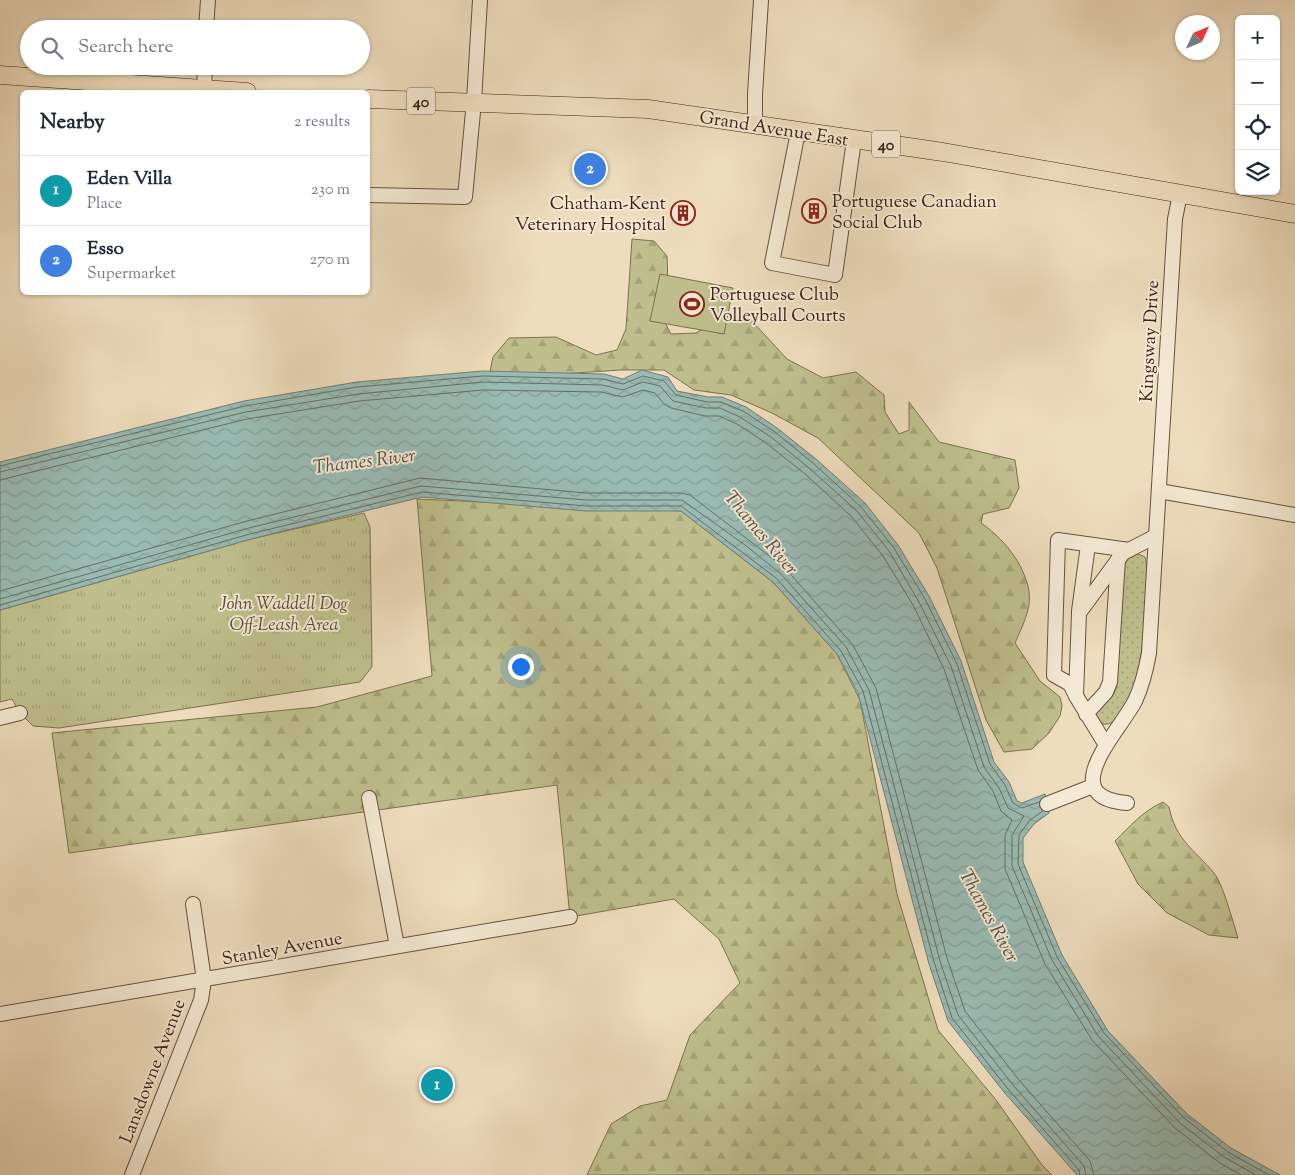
<!DOCTYPE html>
<meta charset="utf-8">
<style>
body{margin:0;font-family:"Sorts Mill Goudy",serif;background:#f2f2f3;color:#1f2937}
.controls{position:absolute;right:15px;top:15px;display:grid;overflow:hidden;border-radius:8px;box-shadow:0 1px 4px #0004}
.controls button{width:45px;height:45px;display:grid;place-items:center;padding:0;border:0;border-bottom:1px solid #e0e1e3;background:#fff;color:#1f2937;font:25px sans-serif}
.compass{position:absolute;left:1175px;top:15px;width:45px;height:45px;border-radius:50%;background:#fff;box-shadow:0 1px 4px #0004;rotate:46deg}
.you{position:absolute;left:520px;top:666px;width:18px;height:18px;margin:-12px;border:4px solid #fff;border-radius:50%;background:#1a73e8;box-shadow:0 0 0 8px #1a73e833}
.badge{display:grid;place-items:center;width:32px;height:32px;border-radius:50%;background:#8f2418;color:#fff;font-size:16px;font-weight:700}
.pin{position:absolute;translate:-50% -50%;border:2px solid #fff;box-shadow:0 1px 5px #0006}
.list{margin:0;padding:0;list-style:none}
h2{display:flex;justify-content:space-between;align-items:center;height:65px;margin:0;padding:0 20px;font-size:21px}
h2 small{font-size:16px;font-weight:400;color:#747a83}
.list li{display:grid;grid-template-columns:32px 1fr auto;gap:15px;align-items:center;box-sizing:border-box;height:70px;padding:0 20px;border-top:1px solid #e0e1e3}
.list b{display:block;font-size:19px;white-space:nowrap}
.list p{margin:0;font-size:16px;white-space:nowrap;color:#747a83}
.list em{font-size:16px;font-style:normal;color:#747a83}
.icon{flex:none;width:28px;height:28px;fill:none;stroke:currentColor;stroke-width:2;stroke-linecap:round;stroke-linejoin:round}
.map{position:relative;flex:none;width:1295px;height:1175px;overflow:hidden}
.search{position:absolute;background:#fff;box-shadow:0 1px 4px #0004;left:20px;top:20px;width:350px;height:55px;display:flex;align-items:center;gap:12px;box-sizing:border-box;padding:0 18px;border-radius:28px;color:#747a83;font-size:19px}
.panel{position:absolute;background:#fff;box-shadow:0 1px 4px #0004;left:20px;top:90px;width:350px;height:205px;border-radius:8px}
.map>svg:first-child{display:block}
.grass{fill:url(#grass-dots);stroke:#7e7050}
.forest{fill:url(#forest-firs);stroke:#7e7050}
.park{fill:url(#park-tufts);stroke:#7e7050}
.pitch{fill:#bfbf8d;stroke:#7e7050}
.water{fill:url(#water-waves);stroke:#747d73}
.lines{fill:none;stroke-linecap:round;stroke-linejoin:round}
.shore{stroke:#6a6e64;stroke-width:1}
.minor-casing{stroke:#68503e;stroke-width:16}
.major-casing{stroke:#3c2114;stroke-width:19}
.minor{stroke:#f4e9d4;stroke-width:14}
.major{stroke:#eeddbd;stroke-width:18}
.labels{text-anchor:middle;stroke-width:4;stroke-linejoin:round;paint-order:stroke}
.shield{fill:#f4e9d4;stroke:#735d4e;stroke-width:1}
.shield-label{font-size:16px;font-weight:bold;fill:#3c2114}
.street-label{font-size:18px;fill:#3c2114;stroke:#f4e9d4}
.poi-label{font-size:18px;fill:#3c2114;stroke:#f4e9d4;text-anchor:start}
.park-label{font-size:18px;font-style:italic;fill:#5d4832;stroke:#f4e9d4}
.water-label{font-size:19px;font-style:italic;fill:#584f44;stroke:#f4e9d4}
</style>
<div class="map">
<svg width="1295" height="1175" viewBox="0 0 1295 1175">
<defs>
<pattern id="grass-dots" width="8" height="8" patternUnits="userSpaceOnUse" patternTransform="scale(1.25)"><rect width="8" height="8" fill="#bfbf8d"/><path d="M2 2h.1M6 6h.1" fill="none" stroke="#a5a479" stroke-width="1.8" stroke-linecap="round"/></pattern>
<pattern id="forest-firs" width="22" height="20" patternUnits="userSpaceOnUse" patternTransform="scale(1.25)"><rect width="22" height="20" fill="#bfbf8d"/><path d="M5 1l3.5 6h-7zM16 11l3.5 6h-7z" fill="#a5a479"/></pattern>
<pattern id="park-tufts" width="24" height="20" patternUnits="userSpaceOnUse" patternTransform="scale(1.25)"><rect width="24" height="20" fill="#bfbf8d"/><path d="M3 7l-1-3M5 7V3M7 7l1-3M15 17l-1-3M17 17v-4M19 17l1-3" fill="none" stroke="#a5a479"/></pattern>
<pattern id="water-waves" width="16" height="10" patternUnits="userSpaceOnUse" patternTransform="scale(1.25)"><rect width="16" height="10" fill="#99bbb3"/><path d="M0 5q4-4 8 0t8 0" fill="none" stroke="#85a099"/></pattern>
</defs>
<rect width="100%" height="100%" fill="#eeddbd"/>
<filter id="stains"><feTurbulence type="fractalNoise" baseFrequency=".004" numOctaves="4"/><feColorMatrix values="0 0 0 0 .2 0 0 0 0 .09 0 0 0 0 .02 0 0 0 .5 -.17"/></filter>
<radialGradient id="worn" r=".72"><stop offset=".6" stop-color="#630" stop-opacity="0"/><stop offset="1" stop-color="#630" stop-opacity=".3"/></radialGradient>
<path class="grass" d="M1138 554 1145 557 1148 570C1147 596 1144 731 1101 724L1096 716 1097 712 1114 694 1116 687 1124 565 1129 558Z"/>
<g class="forest">
<path d="M632 239 654 241 667 256 668 284 661 315 671 334 696 333 715 322 751 320 787 359 823 378 856 372 884 395 885 412 899 434 909 430V402L939 442 1015 460 1019 488 1009 508 983 514 981 523C1003 538 1024 563 1029 591 1032 608 1022 627 1015 643L1040 681 1060 697 1062 706 1060 716 1049 733 1032 749 1004 752 986 720 937 568 919 533 818 438 772 413 731 395 694 390 664 370H620L503 378 490 371 493 357 509 338 556 337 596 355 617 350 626 329Z"/>
<path d="M417 499 681 511 773 582 837 654 860 700 897 894 938 1030 996 1100 1042 1165 1052 1175H587L611 1124 640 1106 667 1100 690 1035 740 983 719 939 674 899 570 917 557 785 69 853 52 733 317 707 432 676Z"/>
<path d="M1163 802 1169 807C1176 841 1194 849 1214 873 1223 884 1233 922 1238 938L1209 935 1167 913 1138 884 1115 841C1130 826 1143 811 1163 802Z"/>
</g>
<path class="park" d="M364 513 370 527 372 667 360 682 59 728 33 726 20 713 12 699 0 702V610L251 539Z"/>
<path class="pitch" d="M660 274 733 288 724 334 650 321Z"/>
<path class="water" d="M642 370 668 377 677 391 708 397H722L746 407 777 428 816 459 865 503 898 545 929 596 961 661 994 762 1009 782 1017 801 1022 803 1045 794 1049 813 1034 824 1023 838V862L1062 955 1108 1031 1187 1114 1231 1148 1280 1175H1077L1004 1092 948 1021 929 964 858 693 837 654 773 582 681 511H586L422 497 251 539 0 610V462L244 401 357 382 482 371 604 374 623 379Z"/>
<g class="lines">
<g class="shore">
<path d="M0 466 245 406 357 387 483 376 603 379 623 384 643 376 664 381 676 395 707 402H721L743 411 775 432 813 463 861 507 894 548 925 599 957 664 990 764 1005 785 1013 803 1022 808 1039 802"/>
<path d="M0 472 246 412 358 394 483 382 602 385 623 390 643 382 660 386 673 401 706 408H720L740 417 771 437 809 468 857 511 889 551 919 602 951 666 984 767 999 788 1008 808 1024 816 1012 835V866L1052 960 1098 1036 1180 1123 1224 1157 1256 1175"/>
<path d="M0 480 247 419 359 401 483 390 601 392 623 397 643 390 655 393 664 404 671 408 705 416H719L737 424 766 443 804 473 851 516 883 556 913 605 944 669 978 770 993 791 1001 811 1012 820 1005 835V869L1045 964 1092 1040 1175 1128 1220 1163 1241 1175"/>
<path d="M0 591 247 521 420 478 586 493H681L690 495 785 568 853 645 876 688 947 958 965 1011 1019 1080 1090 1161 1094 1175"/>
<path d="M0 599 249 528 421 486 586 500H682L745 545 781 574 846 647 869 690 940 961 958 1015 1013 1085 1084 1166 1086 1175"/>
<path d="M0 605 250 534 422 492 586 506H681L776 578 841 651 863 691 934 962 952 1018 1008 1089 1079 1170 1080 1175"/>
<path d="M1043 811 1030 820 1019 835 1018 864 1057 957 1104 1033 1184 1118 1228 1152 1269 1175"/>
</g>
<defs>
<g id="minor">
<path d="M206 29 208 0"/>
<path d="M204 91 205 66"/>
<path d="M755 125V94L761 0"/>
<path d="M798 132 772 263 835 275 854 140"/>
<path d="M368 195 465 197 474 101 480 0"/>
<path d="M1159 491 1295 515"/>
<path d="M1079 611 1088 545"/>
<path d="M1076 696 1070 684 1054 675 1058 540 1129 550"/>
<path d="M1086 714 1106 692 1110 682 1118 559"/>
<path d="M0 718 20 713"/>
<path d="M1106 745 1076 696 1079 613 1123 553 1156 536"/>
<path d="M369 798 397 946"/>
<path d="M1127 803C1053 797 1120 731 1135 701 1142 686 1146 670 1149 653L1175 219 1180 194"/>
<path d="M1047 804 1093 786"/>
<path d="M0 1014 570 917"/>
<path d="M132 1175 201 1000 204 980 193 904"/>
</g>
<g id="major">
<path d="M0 75 247 92"/>
<path d="M368 99 648 109 943 152 1295 214"/>
</g>
</defs>
<use href="#minor" class="minor-casing"/>
<use href="#major" class="major-casing"/>
<use href="#minor" class="minor"/>
<use href="#major" class="major"/>
</g>
<defs>
<symbol id="building-ring" viewBox="-11 -11 22 22"><circle r="9.5" fill="#f4e9d4" stroke="#8f2418" stroke-width="1.5"/><path d="M-4-6H4V6H1V3H-1V6H-4ZM-2.5-4.3h1.7v1.8h-1.7ZM.8-4.3h1.7v1.8H.8ZM-2.5-1h1.7V.8h-1.7ZM.8-1h1.7V.8H.8Z" fill="#8f2418"/></symbol>
<symbol id="stadium-ring" viewBox="-11 -11 22 22"><circle r="9.5" fill="#f4e9d4" stroke="#8f2418" stroke-width="1.5"/><path d="M0-5a6.5 5 0 1 0 0 10a6.5 5 0 1 0 0-10ZM-3.5-1.8h7v3.6h-7Z" fill="#8f2418"/></symbol>
</defs>
<g fill-rule="evenodd">
<use href="#building-ring" x="800" y="197" width="28" height="28"/>
<use href="#building-ring" x="669" y="199" width="28" height="28"/>
<use href="#stadium-ring" x="678" y="290" width="28" height="28"/>
</g>
<g class="labels">
<g class="shield">
<rect x="407" y="87.5" width="28" height="27" rx="4"/>
<rect x="872" y="130.5" width="28" height="27" rx="4"/>
</g>
<g class="shield-label">
<text x="421" y="107">40</text>
<text x="886" y="150">40</text>
</g>
<g class="street-label">
<text transform="translate(774 128) rotate(9)" y="6">Grand Avenue East</text>
<text transform="translate(1149 341) rotate(-87)" y="6">Kingsway Drive</text>
<text transform="translate(282 948) rotate(-10)" y="6">Stanley Avenue</text>
<text transform="translate(152 1071) rotate(-69)" y="6">Lansdowne Avenue</text>
</g>
<g class="poi-label">
<text x="832" y="207">Portuguese Canadian<tspan x="832" dy="21">Social Club</tspan></text>
<text x="666" y="209" text-anchor="end">Chatham-Kent<tspan x="666" dy="21">Veterinary Hospital</tspan></text>
<text x="710" y="300">Portuguese Club<tspan x="710" dy="21">Volleyball Courts</tspan></text>
</g>
<g class="park-label">
<text x="284" y="609">John Waddell Dog<tspan x="284" dy="21">Off-Leash Area</tspan></text>
</g>
<g class="water-label">
<text transform="translate(364 460) rotate(-7)" y="7">Thames River</text>
<text transform="translate(762 532) rotate(50)" y="7">Thames River</text>
<text transform="translate(990 915) rotate(61)" y="7">Thames River</text>
</g>
</g>
<rect width="100%" height="100%" filter="url(#stains)"/>
<rect width="100%" height="100%" fill="url(#worn)"/>
</svg>
<div class="controls">
<button>+</button>
<button>−</button>
<button><svg class="icon" aria-label="locate" viewBox="0 0 24 24"><circle cx="12" cy="12" r="6"/><path d="M12 2v4M12 18v4M2 12h4M18 12h4"/></svg></button>
<button><svg class="icon" aria-label="layers" viewBox="0 0 24 24"><path d="M12 4l9 5-9 5-9-5zM3 14l9 5 9-5"/></svg></button>
</div>
<svg class="compass" viewBox="-18 -18 36 36"><path d="M0-13l5 13h-10z" fill="#e53935"/><path d="M0 13l5-13h-10z" fill="#747a83"/></svg>
<div class="you"></div>
<div class="pin badge" style="left:437px;top:1085px;background:#0f9aa8">1</div>
<div class="pin badge" style="left:590px;top:169px;background:#3f7fe0">2</div>
<div class="search"><svg class="icon" aria-label="search" viewBox="0 0 24 24"><circle cx="10" cy="10" r="6"/><path d="M15 15l6 6"/></svg>Search here</div>
<section class="panel">
<h2>Nearby<small>2 results</small></h2>
<ul class="list">
<li><span class="badge" style="background:#0f9aa8">1</span><div><b>Eden Villa</b><p>Place</p></div><em>230 m</em></li>
<li><span class="badge" style="background:#3f7fe0">2</span><div><b>Esso</b><p>Supermarket</p></div><em>270 m</em></li>
</ul>
</section>
</div>
